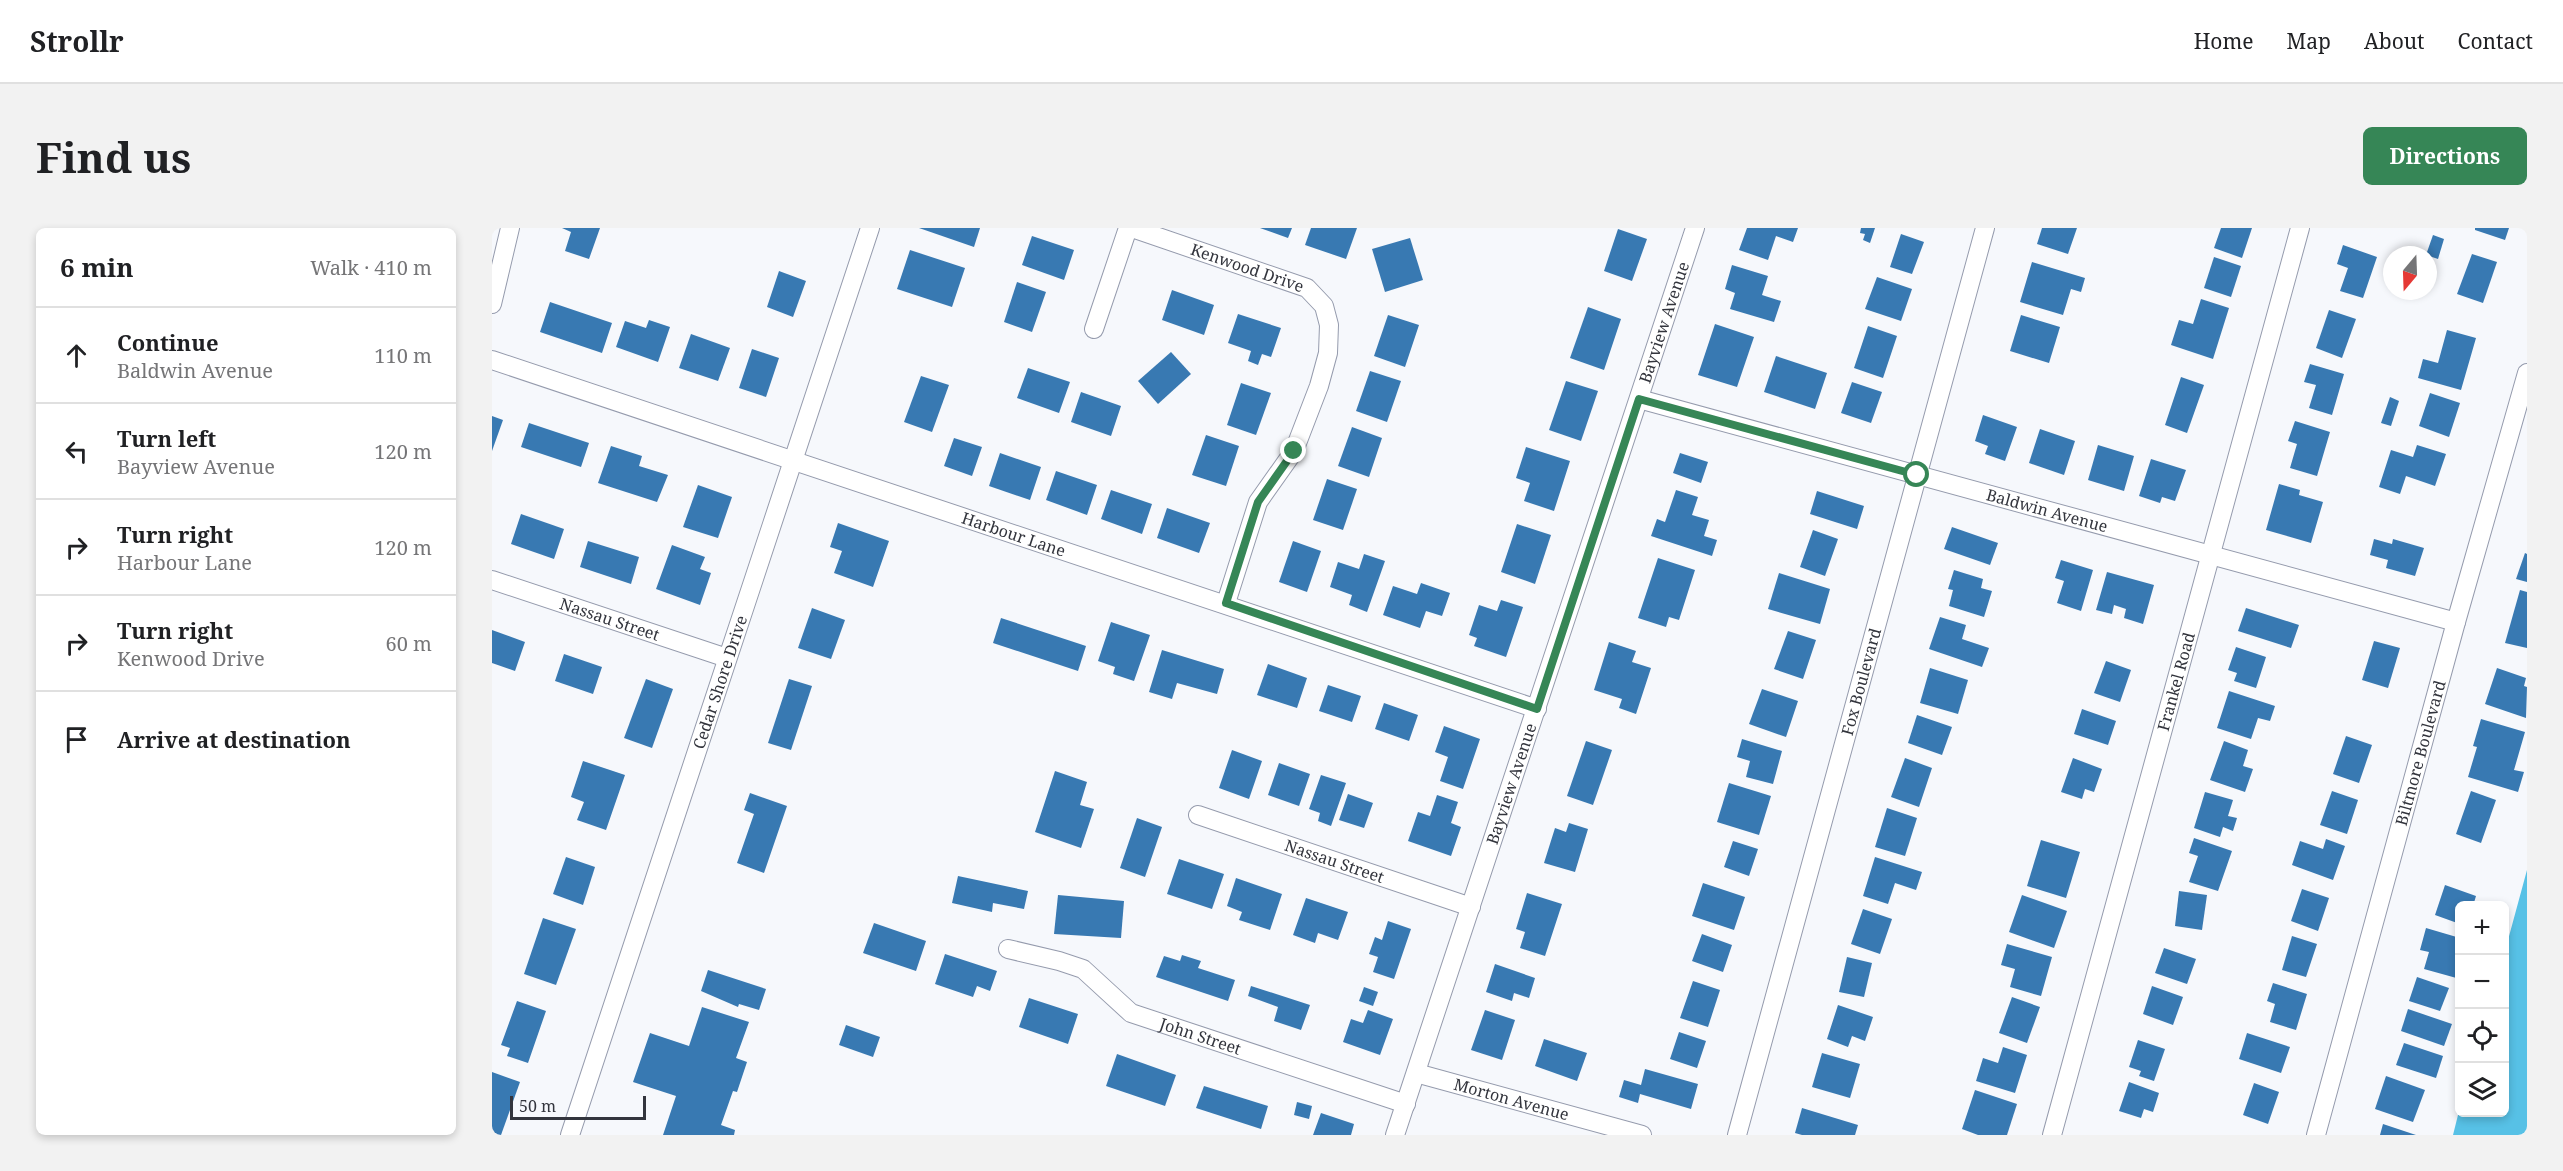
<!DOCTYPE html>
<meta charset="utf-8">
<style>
body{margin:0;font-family:"Noto Serif",serif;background:#f2f2f2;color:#202124}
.controls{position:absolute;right:18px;bottom:18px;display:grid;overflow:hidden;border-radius:9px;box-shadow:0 3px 9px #0003}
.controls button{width:54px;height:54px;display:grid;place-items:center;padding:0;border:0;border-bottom:2px solid #e0e0e0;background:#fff;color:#202124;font:30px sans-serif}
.compass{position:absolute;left:1891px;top:18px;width:54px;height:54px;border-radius:50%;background:#fff;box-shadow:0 3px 9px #0003;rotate:199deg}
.scale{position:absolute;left:18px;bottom:15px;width:136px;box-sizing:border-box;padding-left:6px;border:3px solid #33353d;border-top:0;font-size:16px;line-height:21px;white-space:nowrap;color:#33353d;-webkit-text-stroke:4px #f6f8fc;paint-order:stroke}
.stop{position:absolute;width:18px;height:18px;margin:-14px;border:4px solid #368656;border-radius:50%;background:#fff}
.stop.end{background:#368656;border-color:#fff;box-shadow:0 2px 6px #0008}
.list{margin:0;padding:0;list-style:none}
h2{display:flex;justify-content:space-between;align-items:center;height:78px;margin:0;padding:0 24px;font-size:26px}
h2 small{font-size:20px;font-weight:400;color:#757577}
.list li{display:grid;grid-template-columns:39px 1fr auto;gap:18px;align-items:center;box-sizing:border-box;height:96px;padding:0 24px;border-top:2px solid #e0e0e0}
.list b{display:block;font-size:22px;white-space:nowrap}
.list p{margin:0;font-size:20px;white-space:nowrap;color:#757577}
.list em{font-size:20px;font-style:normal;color:#757577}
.icon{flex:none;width:33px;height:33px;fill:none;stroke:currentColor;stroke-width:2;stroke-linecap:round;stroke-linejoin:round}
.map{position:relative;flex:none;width:2035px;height:907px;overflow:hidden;border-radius:9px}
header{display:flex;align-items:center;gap:36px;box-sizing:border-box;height:84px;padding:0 30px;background:#fff;border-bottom:2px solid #e0e0e0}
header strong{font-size:28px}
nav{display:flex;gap:33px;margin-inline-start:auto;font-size:21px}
.intro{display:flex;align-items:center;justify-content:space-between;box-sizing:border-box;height:144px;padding:0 36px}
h1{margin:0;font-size:42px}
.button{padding:15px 27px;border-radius:9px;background:#368656;color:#fff;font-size:21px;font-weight:700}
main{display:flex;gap:36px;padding:0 36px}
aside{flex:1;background:#fff;border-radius:9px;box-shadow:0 3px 9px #0003}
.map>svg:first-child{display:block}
.water{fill:#57c1e6}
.building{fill:#3879b2}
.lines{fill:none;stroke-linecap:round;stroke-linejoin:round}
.street-casing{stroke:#959bad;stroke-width:20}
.street{stroke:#fff;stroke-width:18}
.route{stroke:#368656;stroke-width:8}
.labels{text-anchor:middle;stroke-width:6;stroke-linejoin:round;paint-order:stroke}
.street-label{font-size:16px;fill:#33353d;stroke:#f6f8fc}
</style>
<header>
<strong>Strollr</strong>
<nav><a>Home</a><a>Map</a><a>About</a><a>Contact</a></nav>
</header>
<div class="intro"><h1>Find us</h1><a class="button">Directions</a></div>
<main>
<aside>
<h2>6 min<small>Walk · 410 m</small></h2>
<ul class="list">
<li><svg class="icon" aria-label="ahead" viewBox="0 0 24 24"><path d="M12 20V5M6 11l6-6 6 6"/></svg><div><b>Continue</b><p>Baldwin Avenue</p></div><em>110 m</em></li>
<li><svg class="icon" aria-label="left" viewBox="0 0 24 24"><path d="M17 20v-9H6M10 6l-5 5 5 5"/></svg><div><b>Turn left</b><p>Bayview Avenue</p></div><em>120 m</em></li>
<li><svg class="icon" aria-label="right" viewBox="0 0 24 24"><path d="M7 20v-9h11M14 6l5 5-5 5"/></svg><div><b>Turn right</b><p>Harbour Lane</p></div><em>120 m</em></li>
<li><svg class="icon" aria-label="right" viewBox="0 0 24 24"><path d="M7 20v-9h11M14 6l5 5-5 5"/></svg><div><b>Turn right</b><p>Kenwood Drive</p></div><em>60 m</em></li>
<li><svg class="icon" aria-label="arrive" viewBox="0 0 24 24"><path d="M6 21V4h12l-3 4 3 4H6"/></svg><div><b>Arrive at destination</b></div></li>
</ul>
</aside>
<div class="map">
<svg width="2035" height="907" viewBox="0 0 2035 907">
<rect width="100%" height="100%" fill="#f6f8fc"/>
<path class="water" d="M2035 642V907H1961L1967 883 2012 884 2013 723Z"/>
<g class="building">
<path d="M70 0H108L97 31 73 23 79 4Z"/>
<path d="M427 0H488L482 19Z"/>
<path d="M768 0H800L796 10Z"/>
<path d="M819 0H865L854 31 813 17Z"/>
<path d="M1255 0H1306L1301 14 1284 8 1276 32 1247 22Z"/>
<path d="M1369 0H1383L1378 15 1371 12 1373 6 1368 5Z"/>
<path d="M1550 0H1585L1576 26 1545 16Z"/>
<path d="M1729 0H1760L1750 30 1722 20Z"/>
<path d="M1983 0H2017L2013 12 1983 2Z"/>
<path d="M1126 1 1155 11 1140 53 1112 43Z"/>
<path d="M1409 6 1432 14 1420 46 1398 39Z"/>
<path d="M1941 7 1952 11 1946 31 1934 27Z"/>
<path d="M540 8 582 22 572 52 530 37Z"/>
<path d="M918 10 931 52 893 64 880 21Z"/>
<path d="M1851 17 1885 29 1871 70 1848 63 1856 40 1845 36Z"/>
<path d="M418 22 473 40 460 79 405 61Z"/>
<path d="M1980 26 2005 34 1991 75 1965 66Z"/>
<path d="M1722 29 1749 38 1739 69 1712 60Z"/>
<path d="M1540 34 1593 50 1589 64 1579 61 1571 87 1528 74Z"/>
<path d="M1240 37 1276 48 1270 67 1289 73 1282 94 1238 81 1243 65 1233 61Z"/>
<path d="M287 43 314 53 301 89 275 79Z"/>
<path d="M1385 49 1420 61 1409 93 1373 81Z"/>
<path d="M525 54 554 64 540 104 512 94Z"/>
<path d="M680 62 722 77 712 107 670 92Z"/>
<path d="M1709 71 1737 80 1721 131 1679 117 1687 92 1701 96Z"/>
<path d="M58 74 120 95 110 125 48 104Z"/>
<path d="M1096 79 1129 91 1112 142 1078 130Z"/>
<path d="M1837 82 1864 91 1850 130 1824 120Z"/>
<path d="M746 86 789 100 779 129 770 126 766 137 756 133 759 123 736 115Z"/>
<path d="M896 87 927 97 913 139 882 128Z"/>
<path d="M1529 87 1568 99 1557 135 1518 123Z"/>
<path d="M157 92 178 99 166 134 124 119 133 93 154 100Z"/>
<path d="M1223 96 1262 109 1245 159 1206 147Z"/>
<path d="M1376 98 1405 108 1391 150 1362 140Z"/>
<path d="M1955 102 1984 110 1969 162 1926 150 1931 131 1946 135Z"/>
<path d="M199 106 238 120 226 153 187 140Z"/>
<path d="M260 121 287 130 274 169 247 160Z"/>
<path d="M679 124 699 146 666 176 646 153Z"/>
<path d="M1284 128 1335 145 1323 181 1272 164Z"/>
<path d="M1818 136 1852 146 1840 187 1817 180 1824 157 1812 154Z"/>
<path d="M536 140 578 154 567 185 525 170Z"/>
<path d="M878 143 909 153 895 194 864 183Z"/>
<path d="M429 148 457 157 440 204 412 194Z"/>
<path d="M1689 149 1712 157 1695 205 1673 197Z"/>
<path d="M1074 153 1106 163 1089 213 1057 202Z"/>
<path d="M1360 154 1390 164 1379 195 1349 185Z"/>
<path d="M749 155 779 165 764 207 735 197Z"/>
<path d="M589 164 629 178 619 208 579 194Z"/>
<path d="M1938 165 1968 175 1957 209 1927 198Z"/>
<path d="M1898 169 1907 173 1899 198 1889 195Z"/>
<path d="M1491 187 1525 199 1513 233 1493 226 1496 218 1483 213Z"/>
<path d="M0 188 11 192 0 223Z"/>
<path d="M1803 193 1838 204 1825 248 1798 240 1805 216 1796 213Z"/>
<path d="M37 195 97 215 89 239 29 219Z"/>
<path d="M860 199 890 210 877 249 846 238Z"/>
<path d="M1548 201 1583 213 1572 247 1537 235Z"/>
<path d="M714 207 747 218 734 258 700 247Z"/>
<path d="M462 210 490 219 480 248 452 238Z"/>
<path d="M1606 217 1642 228 1632 263 1596 252Z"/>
<path d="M1925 217 1954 226 1943 258 1914 248 1908 266 1887 259 1899 222 1921 229Z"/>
<path d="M119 218 150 228 147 238 176 247 165 274 106 255Z"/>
<path d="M1034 219 1078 233 1062 283 1032 273 1038 255 1024 250Z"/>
<path d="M508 225 549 239 538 272 497 258Z"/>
<path d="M1188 225 1216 234 1209 255 1181 245Z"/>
<path d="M1659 231 1694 242 1683 273 1670 269 1668 275 1647 268Z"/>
<path d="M564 243 605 257 595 287 554 272Z"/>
<path d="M835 251 865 261 851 302 821 292Z"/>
<path d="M1787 256 1808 262 1807 267 1831 274 1819 315 1774 302Z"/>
<path d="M206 257 240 269 226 310 191 299Z"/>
<path d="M619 262 660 276 650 306 609 291Z"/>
<path d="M1184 262 1206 269 1200 287 1217 292 1212 308 1225 312 1220 328 1159 308 1165 291 1173 294Z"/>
<path d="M1325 263 1372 278 1365 301 1318 286Z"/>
<path d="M675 280 718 295 707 325 665 310Z"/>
<path d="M29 286 72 301 62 331 19 316Z"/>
<path d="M346 295 397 313 381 359 342 345 350 323 338 319Z"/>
<path d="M1025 296 1059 307 1043 356 1009 344Z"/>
<path d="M1460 299 1506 315 1498 337 1452 321Z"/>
<path d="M1321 302 1346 311 1333 348 1308 339Z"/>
<path d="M1882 311 1900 316 1901 311 1932 320 1923 348 1894 340 1896 332 1878 327Z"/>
<path d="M96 313 147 329 139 356 88 339Z"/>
<path d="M801 313 829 323 815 364 787 354Z"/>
<path d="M180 317 213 329 208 341 219 345 208 377 164 361Z"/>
<path d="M2033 325 2035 326V354L2024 351Z"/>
<path d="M872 326 893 333 875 384 857 377 860 367 838 359 846 334 867 341Z"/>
<path d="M1166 330 1203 342 1187 392 1177 389 1174 399 1146 390Z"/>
<path d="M1569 332 1601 342 1589 383 1565 375 1572 353 1563 350Z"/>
<path d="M1462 342 1491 351 1489 360 1500 363 1492 389 1457 378 1461 362 1456 361Z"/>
<path d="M1615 344 1662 357 1651 396 1632 390 1634 381 1622 377 1620 386 1604 382Z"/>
<path d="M1287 345 1338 361 1328 396 1276 381Z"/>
<path d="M929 355 958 365 950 388 934 383 928 400 891 387 901 358 925 366Z"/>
<path d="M2028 362 2035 364V420L2013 415Z"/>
<path d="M1009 372 1031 379 1014 429 982 418 985 410 977 407 987 377 1005 383Z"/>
<path d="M320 380 353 392 339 431 306 420Z"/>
<path d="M1754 380 1807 397 1799 420 1746 403Z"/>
<path d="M1448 389 1474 397 1470 411 1497 420 1490 439 1437 421Z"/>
<path d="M509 390 594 418 586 443 501 415Z"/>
<path d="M619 394 658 407 642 453 621 446 623 439 606 433Z"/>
<path d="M0 402 33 414 23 443 0 435Z"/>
<path d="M1296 403 1324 412 1311 451 1282 441Z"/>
<path d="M1882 413 1908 420 1896 460 1870 452Z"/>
<path d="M1117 414 1144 423 1140 434 1159 440 1144 486 1127 480 1130 471 1102 462Z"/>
<path d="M1744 419 1774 429 1764 460 1742 453 1745 445 1736 442Z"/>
<path d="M670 422 732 441 725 466 685 455 680 471 657 464Z"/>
<path d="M72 426 110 439 101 466 63 453Z"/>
<path d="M1614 433 1639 442 1628 474 1602 465Z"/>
<path d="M776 436 815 450 805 480 765 467Z"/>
<path d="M1438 440 1476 452 1466 486 1428 475Z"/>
<path d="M2005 440 2034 450 2032 458 2035 459 2034 490 1993 476Z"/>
<path d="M154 451 181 461 160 520 132 510Z"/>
<path d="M297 451 320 458 299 522 276 515Z"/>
<path d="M836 457 869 468 860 494 827 483Z"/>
<path d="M1270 461 1306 473 1294 509 1257 496Z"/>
<path d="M1737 463 1783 478 1778 493 1766 490 1759 511 1725 500Z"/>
<path d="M892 475 926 487 917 513 883 501Z"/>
<path d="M1590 481 1624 493 1616 517 1582 506Z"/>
<path d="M1425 487 1460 499 1450 527 1416 515Z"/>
<path d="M1989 491 2033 504 2022 542 2032 544 2026 564 1976 549 1985 519 1981 518Z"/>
<path d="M952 498 988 511 971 561 948 553 956 529 943 524Z"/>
<path d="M1854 508 1880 517 1867 555 1841 546Z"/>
<path d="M1250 511 1290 523 1281 556 1254 549 1258 533 1245 529Z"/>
<path d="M1094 513 1120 522 1101 577 1075 568Z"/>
<path d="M1732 513 1756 522 1751 538 1761 541 1753 564 1718 552Z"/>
<path d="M740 522 770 533 757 571 727 560Z"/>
<path d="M1413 530 1440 540 1427 579 1399 569Z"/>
<path d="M1581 530 1610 541 1602 564 1593 561 1590 571 1569 564Z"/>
<path d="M91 533 133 547 114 602 85 592 92 574 79 569Z"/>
<path d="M787 535 818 546 807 578 776 567Z"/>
<path d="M563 543 595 554 588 577 602 581 589 620 543 604Z"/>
<path d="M829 547 854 555 839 598 826 593 828 585 817 581Z"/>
<path d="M1237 555 1279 568 1267 607 1225 594Z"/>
<path d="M1840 563 1866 572 1855 606 1828 597Z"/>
<path d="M1979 563 2004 572 1989 615 1964 606Z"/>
<path d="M1713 564 1741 572 1736 588 1745 590 1741 603 1731 599 1728 609 1702 600Z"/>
<path d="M258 565 295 578 272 645 245 635 262 586 252 582Z"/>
<path d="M856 566 881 575 872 600 847 592Z"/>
<path d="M945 567 966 574 959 595 969 599 959 628 916 613 926 584 938 588Z"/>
<path d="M1395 580 1425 590 1413 628 1383 619Z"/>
<path d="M645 590 670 599 653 649 628 640Z"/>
<path d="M1077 595 1096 601 1083 644 1052 635 1063 600 1074 604Z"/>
<path d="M1702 610 1740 623 1726 663 1697 654 1706 628 1697 625Z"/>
<path d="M1834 611 1853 618 1841 652 1800 637 1808 613 1831 621Z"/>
<path d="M1549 612 1588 624 1574 670 1535 658Z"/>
<path d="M1241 613 1266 621 1257 648 1232 639Z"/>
<path d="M74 629 103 639 91 677 61 666Z"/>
<path d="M1383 629 1430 644 1424 662 1403 655 1396 676 1371 668Z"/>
<path d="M687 631 732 646 720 681 675 666Z"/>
<path d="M466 648 536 663 532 681 501 675 500 684 460 675Z"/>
<path d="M744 650 790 666 778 702 747 692 750 684 735 678Z"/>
<path d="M1211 655 1253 669 1242 702 1200 688Z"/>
<path d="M1953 657 1984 668 1981 678H1968V696L1943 687Z"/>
<path d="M1810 661 1837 670 1826 703 1799 693Z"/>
<path d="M1687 663 1715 667 1710 702 1683 698Z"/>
<path d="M1035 665 1070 676 1053 728 1028 720 1033 704 1024 701Z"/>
<path d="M566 667 632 673 629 710 562 706Z"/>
<path d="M1530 667 1575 683 1562 720 1517 704Z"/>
<path d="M814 670 856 684 846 712 826 705 823 715 801 707Z"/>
<path d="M1371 681 1400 691 1388 726 1359 716Z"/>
<path d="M51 690 84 701 64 757 32 746Z"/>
<path d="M896 693 919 701 902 751 881 744 886 729 877 726 883 709 890 712Z"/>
<path d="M382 695 434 713 424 743 371 725Z"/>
<path d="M1934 700 1968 710 1963 725 1968 727V751L1932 741 1937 724 1928 722Z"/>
<path d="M1210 706 1240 717 1231 744 1200 733Z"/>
<path d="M1800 708 1825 716 1814 749 1790 742Z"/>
<path d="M1515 716 1560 729 1549 768 1518 759 1523 741 1509 737Z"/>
<path d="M1672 720 1704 731 1695 756 1663 745Z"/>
<path d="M453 726 505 743 498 763 485 758 481 769 443 756Z"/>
<path d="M690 727 709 733 706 740 743 752 736 773 664 749 672 728 688 733Z"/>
<path d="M1355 729 1380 735 1372 769 1347 764Z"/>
<path d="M1003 736 1043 750 1037 770 1022 765 1020 773 994 764Z"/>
<path d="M216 742 274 761 267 782 247 776 246 779 209 763Z"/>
<path d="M1925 749 1957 760 1948 783 1917 773Z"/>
<path d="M1201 753 1228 762 1216 799 1188 790Z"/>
<path d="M1781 755 1815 766 1804 802 1778 794 1783 776 1775 773Z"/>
<path d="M759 758 818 777 809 802 782 793 786 779 756 768Z"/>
<path d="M1660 758 1691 769 1681 797 1651 786Z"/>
<path d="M872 759 886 764 881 778 867 773Z"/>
<path d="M1520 769 1548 779 1535 815 1507 805Z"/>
<path d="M537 770 586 786 576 816 527 799Z"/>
<path d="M25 773 54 783 36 835 15 828 18 820 9 817Z"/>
<path d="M1346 777 1381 789 1373 813 1360 808 1356 819 1335 811Z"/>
<path d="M210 779 257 794 244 830 255 834 245 864 241 863 229 897 243 902 242 907H171L184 868 141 854 158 805 197 818Z"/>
<path d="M1916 781 1960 796 1952 818 1909 803Z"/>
<path d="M876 782 901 791 888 827 851 814 859 791 871 795Z"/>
<path d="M993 782 1023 792 1010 832 979 822Z"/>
<path d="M354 797 388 809 381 829 347 817Z"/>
<path d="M1187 804 1214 813 1205 840 1178 831Z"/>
<path d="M1755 805 1798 819 1789 845 1747 831Z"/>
<path d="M1052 811 1095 825 1085 853 1043 838Z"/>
<path d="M1646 812 1673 821 1662 853 1647 848 1649 843 1637 839Z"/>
<path d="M1912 815 1951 828 1944 850 1904 837Z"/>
<path d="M1511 819 1535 827 1523 865 1484 853 1491 830 1506 835Z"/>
<path d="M1330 825 1368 836 1358 870 1320 859Z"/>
<path d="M625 826 684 847 673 878 614 858Z"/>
<path d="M1153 841 1206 856 1199 881 1148 866 1146 875 1127 869 1132 852 1149 857Z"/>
<path d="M0 844 28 854 9 907H0Z"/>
<path d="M1894 848 1933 862 1921 894 1883 881Z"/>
<path d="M1637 854 1667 865 1661 884 1652 881 1649 890 1627 883Z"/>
<path d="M1762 855 1787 864 1776 896 1751 887Z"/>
<path d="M712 858 776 878 769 901 704 880Z"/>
<path d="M1483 862 1525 876 1515 907H1486L1470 901Z"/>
<path d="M805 874 820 878 817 891 802 887Z"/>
<path d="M1310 880 1366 897 1363 907H1310L1303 905Z"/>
<path d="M829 885 862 896 859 907H821Z"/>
<path d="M1891 896 1924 907H1888Z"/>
</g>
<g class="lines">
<defs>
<g id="street">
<path id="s1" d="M640 0 815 60 832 78 837 97 836 125 827 158 802 223 766 274 734 375"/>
<path d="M0 76 18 0"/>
<path d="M602 101 636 0"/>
<path id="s2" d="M0 132 1045 481"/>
<path id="s3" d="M1147 171 1964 394"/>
<path id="s4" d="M0 352 235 430"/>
<path id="s5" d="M706 587 979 679"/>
<path id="s6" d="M516 721 567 733 591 741 639 785 914 876"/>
<path id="s7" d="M924 845 1150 907"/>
<path id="s8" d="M78 907 378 0"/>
<path id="s9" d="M903 907 1203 0"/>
<path id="s10" d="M1245 907 1493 0"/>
<path id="s11" d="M1560 907 1808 0"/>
<path id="s12" d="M1824 907 1964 394 2035 145"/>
</g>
</defs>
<use href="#street" class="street-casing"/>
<use href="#street" class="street"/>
</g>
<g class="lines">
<path class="route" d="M802 223 766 274 734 375 1045 481 1147 171 1425 247"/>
</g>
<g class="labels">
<g class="street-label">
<text dy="6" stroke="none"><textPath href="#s1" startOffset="122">Kenwood Drive</textPath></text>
<text dy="6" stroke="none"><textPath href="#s9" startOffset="856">Bayview Avenue</textPath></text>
<text dy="6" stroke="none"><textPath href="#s3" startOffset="423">Baldwin Avenue</textPath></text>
<text dy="6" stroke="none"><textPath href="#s2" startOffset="550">Harbour Lane</textPath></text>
<text dy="6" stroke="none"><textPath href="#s4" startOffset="124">Nassau Street</textPath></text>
<text dy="6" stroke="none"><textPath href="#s8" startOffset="477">Cedar Shore Drive</textPath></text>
<text dy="6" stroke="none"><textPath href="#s10" startOffset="470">Fox Boulevard</textPath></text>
<text dy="6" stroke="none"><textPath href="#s11" startOffset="470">Frankel Road</textPath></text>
<text dy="6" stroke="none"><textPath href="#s12" startOffset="396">Biltmore Boulevard</textPath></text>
<text dy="6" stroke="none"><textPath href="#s9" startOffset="370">Bayview Avenue</textPath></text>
<text dy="6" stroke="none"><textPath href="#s5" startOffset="144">Nassau Street</textPath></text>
<text dy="6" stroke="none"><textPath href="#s6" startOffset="216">John Street</textPath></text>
<text dy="6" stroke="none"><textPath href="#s7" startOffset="99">Morton Avenue</textPath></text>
</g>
</g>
</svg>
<div class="controls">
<button>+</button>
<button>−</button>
<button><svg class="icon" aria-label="locate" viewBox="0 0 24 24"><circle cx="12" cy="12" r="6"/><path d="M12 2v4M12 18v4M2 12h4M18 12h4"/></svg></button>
<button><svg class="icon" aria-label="layers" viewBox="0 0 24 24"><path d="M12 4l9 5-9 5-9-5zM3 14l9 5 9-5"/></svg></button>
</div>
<svg class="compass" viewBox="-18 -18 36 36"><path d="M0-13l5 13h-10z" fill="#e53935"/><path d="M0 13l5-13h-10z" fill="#757577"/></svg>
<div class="scale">50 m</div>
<div class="stop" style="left:1425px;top:247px"></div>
<div class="stop end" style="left:802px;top:223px"></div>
</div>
</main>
